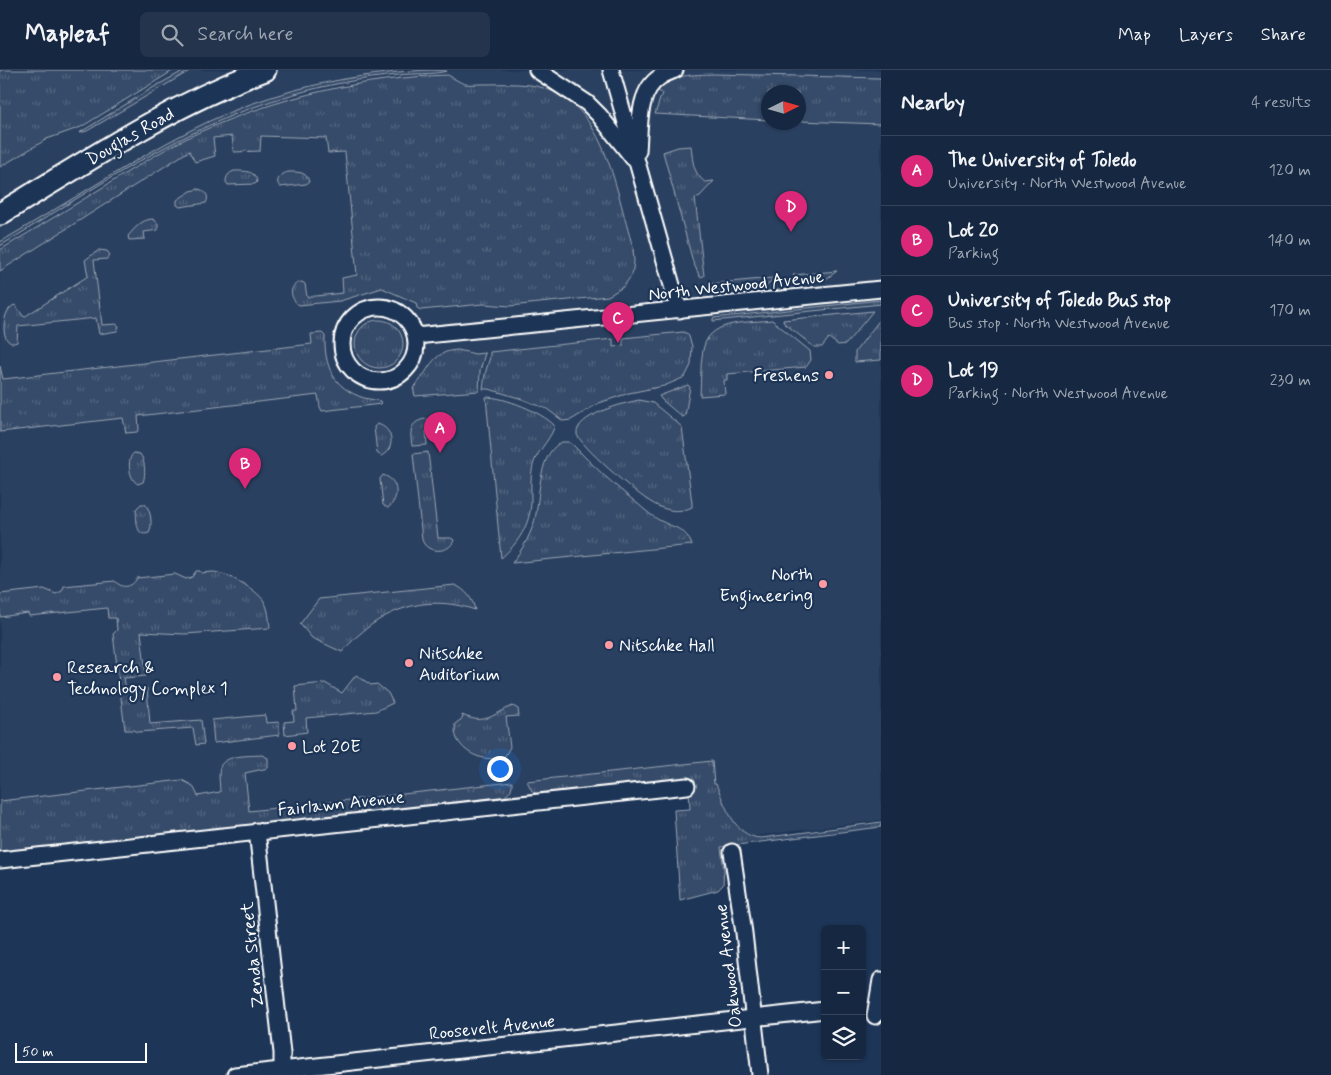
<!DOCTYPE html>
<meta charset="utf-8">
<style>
body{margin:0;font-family:Mynerve,sans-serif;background:#23344c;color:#f1f3f6}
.controls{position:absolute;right:15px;bottom:15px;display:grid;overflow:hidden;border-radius:8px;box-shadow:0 1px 4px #0004}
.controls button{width:45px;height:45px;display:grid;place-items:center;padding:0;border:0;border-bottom:1px solid #35445a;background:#162841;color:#f1f3f6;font:25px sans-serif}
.compass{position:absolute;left:761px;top:15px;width:45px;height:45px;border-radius:50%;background:#162841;box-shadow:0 1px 4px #0004;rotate:85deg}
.scale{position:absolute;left:15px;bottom:12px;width:132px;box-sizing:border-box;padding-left:5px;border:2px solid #fff;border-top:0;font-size:14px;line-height:18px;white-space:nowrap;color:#fff;-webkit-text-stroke:4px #1d3557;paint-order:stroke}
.you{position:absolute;left:499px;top:698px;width:18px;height:18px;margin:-12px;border:4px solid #fff;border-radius:50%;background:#1a73e8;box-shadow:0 0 0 8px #1a73e833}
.badge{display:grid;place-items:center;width:32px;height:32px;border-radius:50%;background:#db2777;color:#fff;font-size:16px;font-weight:700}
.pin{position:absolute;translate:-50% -41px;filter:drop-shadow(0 1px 2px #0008)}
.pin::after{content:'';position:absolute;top:26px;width:18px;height:15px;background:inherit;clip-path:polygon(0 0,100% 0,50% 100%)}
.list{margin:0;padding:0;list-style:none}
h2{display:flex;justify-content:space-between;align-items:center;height:65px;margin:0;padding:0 20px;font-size:21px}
h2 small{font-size:16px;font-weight:400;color:#9ea6b1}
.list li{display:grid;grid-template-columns:32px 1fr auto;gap:15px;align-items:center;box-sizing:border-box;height:70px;padding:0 20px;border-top:1px solid #35445a}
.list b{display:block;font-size:19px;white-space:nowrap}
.list p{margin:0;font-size:16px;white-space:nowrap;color:#9ea6b1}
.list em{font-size:16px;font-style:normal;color:#9ea6b1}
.icon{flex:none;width:28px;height:28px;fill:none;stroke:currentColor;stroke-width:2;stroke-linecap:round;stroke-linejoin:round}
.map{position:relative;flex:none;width:881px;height:1005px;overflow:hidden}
header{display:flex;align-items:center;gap:30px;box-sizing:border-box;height:70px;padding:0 25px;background:#162841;border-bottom:1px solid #35445a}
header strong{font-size:24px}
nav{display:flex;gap:28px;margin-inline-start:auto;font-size:18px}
.search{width:350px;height:45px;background:#23344c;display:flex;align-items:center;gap:12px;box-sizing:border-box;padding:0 18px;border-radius:8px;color:#9ea6b1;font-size:19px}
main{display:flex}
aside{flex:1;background:#162841}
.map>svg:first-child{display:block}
.built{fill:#2a4161;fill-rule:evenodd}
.grass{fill:url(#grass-tufts);stroke:#9aa5b4}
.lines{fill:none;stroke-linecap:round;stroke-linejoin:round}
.street-casing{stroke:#fff;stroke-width:19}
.secondary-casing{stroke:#fff;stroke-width:25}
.street{stroke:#1d3557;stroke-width:15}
.secondary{stroke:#1d3557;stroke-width:21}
.poi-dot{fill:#ff9aa2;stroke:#1d3557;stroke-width:2}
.labels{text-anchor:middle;stroke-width:4.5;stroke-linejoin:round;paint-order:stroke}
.street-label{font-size:18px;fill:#fff;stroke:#1d3557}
.poi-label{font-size:18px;fill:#fff;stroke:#1d3557;text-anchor:start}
</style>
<header>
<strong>Mapleaf</strong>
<div class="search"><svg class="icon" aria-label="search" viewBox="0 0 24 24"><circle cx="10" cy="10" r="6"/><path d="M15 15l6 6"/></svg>Search here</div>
<nav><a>Map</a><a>Layers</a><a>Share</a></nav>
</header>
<main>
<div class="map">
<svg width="881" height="1005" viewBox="0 0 881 1005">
<defs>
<pattern id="grass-tufts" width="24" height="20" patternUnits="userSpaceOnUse" patternTransform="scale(1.25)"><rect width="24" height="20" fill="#364b69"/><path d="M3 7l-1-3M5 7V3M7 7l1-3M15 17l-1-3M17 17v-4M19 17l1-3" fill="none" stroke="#546680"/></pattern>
</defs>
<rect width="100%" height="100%" fill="#1d3557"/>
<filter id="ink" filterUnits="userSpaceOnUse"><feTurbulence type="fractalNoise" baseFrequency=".02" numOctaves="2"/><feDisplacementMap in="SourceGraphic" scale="10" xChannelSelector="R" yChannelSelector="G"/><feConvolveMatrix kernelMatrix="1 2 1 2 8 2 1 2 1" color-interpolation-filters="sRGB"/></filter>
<g filter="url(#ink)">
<path class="built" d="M0 0H881V750L753 766 744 762 731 747 716 714 0 786ZM768 22H798V52H768Z"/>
<g class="grass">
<path d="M0 0H174L81 57 47 69 0 97Z"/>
<path d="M185 0H191L87 61 79 63 154 17Z"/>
<path d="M433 0 447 1C433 5 414 3 399 5 362 8 326 15 291 25 185 55 94 119 0 176V172C34 152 67 132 100 112 148 83 196 54 248 35 308 13 370 2 433 0Z"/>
<path d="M714 4 881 8V54L799 51 798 22H768V50L655 44 662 23 658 21C672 3 694 5 714 4Z"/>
<path d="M448 5C453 8 459 12 465 14 470 15 476 14 480 14 497 14 514 13 530 15 606 26 614 118 633 177L634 192 632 205 623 217 608 226 510 236 483 234 421 240 417 238 416 233 382 218 340 231 299 235C289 228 288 214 302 212L305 214 307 227 343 223 342 208 357 205 345 82 328 83 326 68 261 66 260 81 234 82 232 66 213 68 215 86 195 92 189 81 0 201V180C38 157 76 134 113 111 142 93 171 75 202 61 281 26 362 8 448 5Z"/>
<path d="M691 76C693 90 692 102 705 112L714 111 700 126 695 128 704 206 700 207 693 192 663 82 678 77Z"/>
<path d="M234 101C243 101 256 100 257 112L255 114 228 115 226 112C226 106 229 103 234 101Z"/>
<path d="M288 102C297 102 307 101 309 112L306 114 280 117C274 110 281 104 288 102Z"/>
<path d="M198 119C205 120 210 126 206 133L180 137 177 135V130L191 121Z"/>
<path d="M153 149 158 153V160L144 162 145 169 129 170 128 166C135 158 142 149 153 149Z"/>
<path d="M99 180 107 181 110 185 107 189 94 190 102 255 116 254 119 256 117 261 99 264 96 248 18 256 17 272C0 280 0 239 15 235L24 247 88 206 85 190Z"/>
<path d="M837 201 826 209 801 213 793 205Z"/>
<path d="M773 208 767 216 721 221 705 218 708 214Z"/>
<path d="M881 230V234L713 251V248Z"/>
<path d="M873 241 846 274 838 275 829 268 822 277H814L784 253 783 250Z"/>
<path d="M881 248V290L855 292V282Z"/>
<path d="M772 250 810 281 811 290 806 297 727 304V310H724L725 324 700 326C701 310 700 291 704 276 712 249 750 253 772 250Z"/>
<circle cx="379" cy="274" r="24"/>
<path d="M683 262 688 264 692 276 691 295 685 307 664 316 629 323 599 333 571 350 563 351 547 339 522 329 489 319H483L485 304 490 287V282L613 269V277L623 276V268Z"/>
<path d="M322 263 325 266C324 296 333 318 364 328 369 329 375 330 380 331L381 334 322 341 320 337 318 325 138 346 139 359 137 362 126 363 123 348 0 362V296L3 309 312 274 311 264Z"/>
<path d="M458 280 475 284 485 283 480 301 479 321 415 326 413 318C430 302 430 281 458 280Z"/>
<path d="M688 315 690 317 685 346 682 347 662 330 659 326Z"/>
<path d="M486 327C505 327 541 342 554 355 555 364 538 380 534 392 530 404 531 418 531 431 531 453 518 474 501 488Z"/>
<path d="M639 330 653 333 682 357 692 433V437C681 443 668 441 658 436 641 429 586 381 577 365 574 345 625 333 639 330Z"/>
<path d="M425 349 436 351 441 354V358L426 361 427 375 412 376C410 362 409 352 425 349Z"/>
<path d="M377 354C394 358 396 379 381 386L377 383 374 357Z"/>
<path d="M562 372H569L573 375C593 396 615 416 638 434 646 441 654 448 663 452 677 459 685 458 692 475L512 493C523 479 533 461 536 444 540 423 539 382 562 372Z"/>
<path d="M428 382 438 468H451L454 470C450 484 425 484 422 469L413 384Z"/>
<path d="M134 383 140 384C145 390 146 405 143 412L138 414C129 410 126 388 134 383Z"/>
<path d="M383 405C399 410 400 428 388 438L383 435 380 409Z"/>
<path d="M141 434H145C151 440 153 456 149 463 135 468 137 449 136 439Z"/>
<path d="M196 501H200L201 503C205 503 209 502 213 502 227 503 256 519 264 531 269 540 269 549 270 558L185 564 141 562 146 606 124 608 126 620 147 618 150 654 201 650 204 674 196 675 193 658 138 662 134 660H125L113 564 117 560 116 548H108L107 538 29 546 28 543 0 547V524L44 519 56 524 62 521 64 516 115 511C122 519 132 518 137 508L175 504 186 509 192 507Z"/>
<path d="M455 515C466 520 473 529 475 540 423 522 377 541 342 582L312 568 300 554 319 529Z"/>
<path d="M356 605 371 615 377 614 388 623 393 633 376 641 306 648 307 662 285 665 284 652 294 651 293 641H297L295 616 325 613 342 623Z"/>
<path d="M513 636 518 639 519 646 506 647 510 677 505 686C488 693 466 686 457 669 455 665 455 659 455 654L463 648 462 645C486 656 492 644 513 636Z"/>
<path d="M265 645 266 653 279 652V665L214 673 212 650Z"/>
<path d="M262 685 268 688V698L245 703 249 741 512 712C513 722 505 727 497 730L0 785V731L182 710 193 716 198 726 220 722C220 715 218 704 220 697 225 684 251 686 262 685Z"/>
<path d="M712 691 714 714H716C725 734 734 767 761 768L881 752V757L721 777 724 800 723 815 718 820 680 830 674 740 690 739 689 720 539 725 532 721 527 711Z"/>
</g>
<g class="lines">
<defs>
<g id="street">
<path d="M537 0 587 33 599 45 633 88"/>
<path d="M611 0 679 240"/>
<path d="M638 81C640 58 637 21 660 7 664 4 670 2 675 0"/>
<circle cx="379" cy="274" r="37"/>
<path d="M416 266 881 219"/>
<path d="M257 761 282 983V1005"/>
<path d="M732 782 744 863 760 1005"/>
<path d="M0 790 687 716"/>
<path d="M875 946 881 910"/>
<path d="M235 1005 825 940"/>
</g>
<path id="secondary" d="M0 144C86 92 170 35 265 0"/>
</defs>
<use href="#street" class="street-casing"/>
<use href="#secondary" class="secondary-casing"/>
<use href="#street" class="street"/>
<use href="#secondary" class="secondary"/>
</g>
</g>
<g class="poi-dot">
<circle cx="829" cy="305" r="5"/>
<circle cx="823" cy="514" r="5"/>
<circle cx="609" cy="575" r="5"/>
<circle cx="409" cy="593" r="5"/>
<circle cx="57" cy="607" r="5"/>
<circle cx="292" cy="676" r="5"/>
</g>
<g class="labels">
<g class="street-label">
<text transform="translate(130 66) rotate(-30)" y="6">Douglas Road</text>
<text transform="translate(736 215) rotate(-6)" y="6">North Westwood Avenue</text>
<text transform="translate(341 733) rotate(-6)" y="6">Fairlawn Avenue</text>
<text transform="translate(252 885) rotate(-96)" y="6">Zenda Street</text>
<text transform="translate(728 896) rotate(-97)" y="6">Oakwood Avenue</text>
<text transform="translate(492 957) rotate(-6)" y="6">Roosevelt Avenue</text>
</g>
<g class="poi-label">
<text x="819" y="311" text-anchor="end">Freshens</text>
<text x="813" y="510" text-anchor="end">North<tspan x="813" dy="21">Engineering</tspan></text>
<text x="619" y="581">Nitschke Hall</text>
<text x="419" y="589">Nitschke<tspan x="419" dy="21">Auditorium</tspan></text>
<text x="67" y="603">Research &amp;<tspan x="67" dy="21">Technology Complex 1</tspan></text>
<text x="302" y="682">Lot 20E</text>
</g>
</g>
</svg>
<div class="controls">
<button>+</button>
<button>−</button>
<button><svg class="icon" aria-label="layers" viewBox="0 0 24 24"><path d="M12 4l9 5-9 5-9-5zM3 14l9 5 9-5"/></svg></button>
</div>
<svg class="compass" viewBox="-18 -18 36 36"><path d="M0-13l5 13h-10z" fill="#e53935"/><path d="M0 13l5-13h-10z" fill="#9ea6b1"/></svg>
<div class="scale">50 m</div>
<div class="you"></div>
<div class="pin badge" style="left:440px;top:383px">A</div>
<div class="pin badge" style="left:245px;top:419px">B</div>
<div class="pin badge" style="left:618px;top:273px">C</div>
<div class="pin badge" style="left:791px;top:162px">D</div>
</div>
<aside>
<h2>Nearby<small>4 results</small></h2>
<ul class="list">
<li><span class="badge">A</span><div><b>The University of Toledo</b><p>University · North Westwood Avenue</p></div><em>120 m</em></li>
<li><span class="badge">B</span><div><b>Lot 20</b><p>Parking</p></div><em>140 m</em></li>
<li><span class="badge">C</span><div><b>University of Toledo Bus stop</b><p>Bus stop · North Westwood Avenue</p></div><em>170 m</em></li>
<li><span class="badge">D</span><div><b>Lot 19</b><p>Parking · North Westwood Avenue</p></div><em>230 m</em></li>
</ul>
</aside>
</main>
